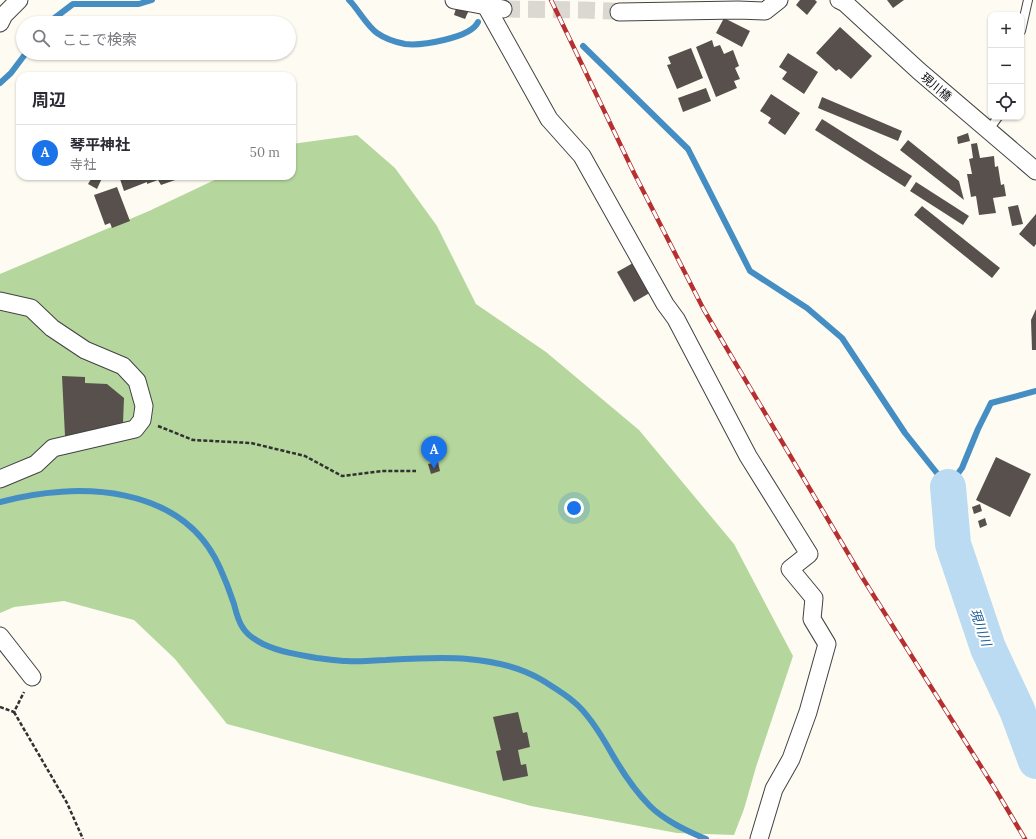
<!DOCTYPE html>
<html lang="ja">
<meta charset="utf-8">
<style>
body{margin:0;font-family:Lora,"Noto Sans JP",serif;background:#f2f2f3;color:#2b2b33}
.controls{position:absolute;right:12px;top:12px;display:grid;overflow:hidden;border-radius:8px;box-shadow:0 1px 3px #0004}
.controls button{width:36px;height:36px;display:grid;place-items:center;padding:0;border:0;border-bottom:1px solid #e1e1e2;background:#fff;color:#2b2b33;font:20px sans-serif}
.you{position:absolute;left:574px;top:508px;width:14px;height:14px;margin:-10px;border:3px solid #fff;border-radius:50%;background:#1a73e8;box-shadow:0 0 0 6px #1a73e833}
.badge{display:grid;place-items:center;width:26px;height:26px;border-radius:50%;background:#1a73e8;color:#fff;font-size:13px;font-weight:700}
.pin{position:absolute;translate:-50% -33px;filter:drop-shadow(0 1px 2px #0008)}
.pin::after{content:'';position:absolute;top:21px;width:14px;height:12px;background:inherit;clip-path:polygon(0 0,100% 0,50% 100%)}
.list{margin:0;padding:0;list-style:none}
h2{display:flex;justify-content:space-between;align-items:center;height:52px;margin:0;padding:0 16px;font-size:17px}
h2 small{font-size:13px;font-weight:400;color:#7c7c81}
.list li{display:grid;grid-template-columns:26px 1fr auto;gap:12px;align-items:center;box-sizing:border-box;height:56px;padding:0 16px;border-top:1px solid #e1e1e2}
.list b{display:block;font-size:15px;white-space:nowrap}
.list p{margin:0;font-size:13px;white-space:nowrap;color:#7c7c81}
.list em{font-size:13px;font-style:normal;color:#7c7c81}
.icon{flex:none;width:22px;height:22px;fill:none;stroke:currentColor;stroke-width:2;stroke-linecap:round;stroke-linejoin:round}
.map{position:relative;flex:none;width:1036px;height:839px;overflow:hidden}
.search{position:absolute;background:#fff;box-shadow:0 1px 3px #0004;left:16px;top:16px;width:280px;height:44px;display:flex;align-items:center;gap:10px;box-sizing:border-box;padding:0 14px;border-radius:22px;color:#7c7c81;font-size:15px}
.panel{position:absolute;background:#fff;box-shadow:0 1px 3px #0004;left:16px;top:72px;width:280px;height:108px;border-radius:12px}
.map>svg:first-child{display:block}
.forest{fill:#b5d69d}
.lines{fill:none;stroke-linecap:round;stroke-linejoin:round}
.stream{stroke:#458ec4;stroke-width:6}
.river{stroke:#badbf2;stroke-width:36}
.building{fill:#57504c}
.minor-tunnel{stroke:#dad8d0;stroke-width:17;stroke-dasharray:17 8;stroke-linecap:butt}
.service-casing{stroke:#424242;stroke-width:10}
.minor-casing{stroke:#424242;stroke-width:19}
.path{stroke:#313131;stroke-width:2.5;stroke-dasharray:4 2;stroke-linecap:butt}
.service{stroke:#fff;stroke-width:8}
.minor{stroke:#fff;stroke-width:17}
.rail-casing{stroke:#b63032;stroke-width:4.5}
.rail{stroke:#fff;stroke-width:3;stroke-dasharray:9;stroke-linecap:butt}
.labels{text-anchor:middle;stroke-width:4;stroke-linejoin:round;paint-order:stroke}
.street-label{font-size:12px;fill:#0f0f0f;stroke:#fff}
.water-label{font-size:13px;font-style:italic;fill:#206199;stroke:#fff}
</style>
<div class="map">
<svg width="1036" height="839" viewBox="0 0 1036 839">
<rect width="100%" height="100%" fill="#fefcf2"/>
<path class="forest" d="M357 135 395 168 437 226 476 304 546 352 639 430 734 544 793 656 756 767 744 809 734 835 677 833 531 806 227 724 175 659 134 620 64 601 14 607 0 613V274L149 211 223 176H292V144Z"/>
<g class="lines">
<g class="stream">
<path d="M349 0C358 9 367 26 377 33 384 38 395 42 405 44 421 46 471 38 478 22"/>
<path d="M48 23 73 4H139L152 0"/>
<path d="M583 46 688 149 750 271 807 308 842 338 905 433 948 487 962 468 978 429 991 403 1036 391"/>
<path d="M0 83 11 73 26 53"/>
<path d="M0 502C77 481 183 484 220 568 225 579 230 592 234 604 236 612 238 621 243 628 248 636 255 640 263 644 280 652 299 655 317 658 327 659 337 661 347 661 360 662 373 660 386 660 438 657 495 653 542 680 553 687 565 694 574 702 589 714 603 738 612 754 623 773 635 791 650 806 665 821 687 831 706 839"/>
</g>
<path class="river" d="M948 487 953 544 988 648 1017 710 1036 761"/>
</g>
<g class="building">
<path d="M800 0H815L817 2 807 15 796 5Z"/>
<path d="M887 0H904L893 8Z"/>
<path d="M457 5 469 10 465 19 454 15Z"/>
<path d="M724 18 750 31 742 47 716 33Z"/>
<path d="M840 27 872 56 851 79 839 69 836 71 816 53Z"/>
<path d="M712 40 714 47 720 45 724 54 733 50 739 66 735 68 740 79 734 81 737 88 716 97 696 47Z"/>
<path d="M691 48 703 78 677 89 667 65 671 64 668 57Z"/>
<path d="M788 53 818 72 804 94 782 79 787 72 779 67Z"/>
<path d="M706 88 711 101 683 112 678 98Z"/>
<path d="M771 94 800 113 785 135 768 123 771 118 760 111Z"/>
<path d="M822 97 902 131 898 141 818 108Z"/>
<path d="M822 119 912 176 905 187 815 130Z"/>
<path d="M968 133 970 141 958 144 957 137Z"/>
<path d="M908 140 959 181 964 200 900 150Z"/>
<path d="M977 143 980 158 994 156 995 167 998 166 1001 185 1004 184 1006 196 993 198 996 213 979 215 976 196 971 197 967 174H972L969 159 973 158 971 144Z"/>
<path d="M93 176H103L97 189 88 184Z"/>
<path d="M119 176H177L178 179 161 185 158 180 147 184V182L124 191Z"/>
<path d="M916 182 969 216 963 225 910 191Z"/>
<path d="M117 187 130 221 112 228 110 223 105 225 94 195Z"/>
<path d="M1018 205 1023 224 1012 226 1008 207Z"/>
<path d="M922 206 1000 268 992 278 914 215Z"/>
<path d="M1036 214V244L1034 247 1019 234Z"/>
<path d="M633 263 653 291 634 302 617 272Z"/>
<path d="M1036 309V350H1032L1031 320Z"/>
<path d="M62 376 85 377V383L107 384 124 398 123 423 65 436Z"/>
<path d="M996 457 1031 474 1010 517 976 500Z"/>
<path d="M438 462 440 471 431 474 428 464Z"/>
<path d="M980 504 982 511 974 514 972 507Z"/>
<path d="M985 518 987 525 980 528 978 521Z"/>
<path d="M518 712 523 733 527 732 530 747 518 750 521 765 526 764 528 776 503 781 496 751 501 750 493 717Z"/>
</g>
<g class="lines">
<path class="minor-tunnel" d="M503 9 584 10 612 11 619 12"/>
<defs>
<g id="service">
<path d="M1021 31 1028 0"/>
<path d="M988 131 998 117"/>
</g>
<g id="minor">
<path d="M454 0 503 9"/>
<path d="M839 0 845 3 919 71 1036 171"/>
<path d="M486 6 549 119 582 156 665 304 676 319 748 456 809 554 790 569 814 598 812 619 827 644 808 712 791 759 774 789 759 839"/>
<path d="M619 12 738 10 765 11 779 0"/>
<path d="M0 23 4 15 19 0"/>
<path d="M0 301 31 308 52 328 85 350 123 366 137 381 144 406 142 420 135 429 53 448 36 464 0 479"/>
<path d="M0 636 32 677"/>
</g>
</defs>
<use href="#service" class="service-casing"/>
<use href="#minor" class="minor-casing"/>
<g class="path">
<path d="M158 426 193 440 251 443 305 456 342 476 382 471H416"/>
<path d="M0 707 14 712 24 692"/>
<path d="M14 712 67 803 83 839"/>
</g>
<use href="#service" class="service"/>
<use href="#minor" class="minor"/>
<defs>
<path id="rail" d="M551 0 634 173 704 310 862 577 997 792 1025 839"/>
</defs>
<use href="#rail" class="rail-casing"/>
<use href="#rail" class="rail"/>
</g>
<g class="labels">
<g class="street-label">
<text transform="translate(936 87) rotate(40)" y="4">現川橋</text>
</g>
<g class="water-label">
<text transform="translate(981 627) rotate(71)" y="5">現川川</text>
</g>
</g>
</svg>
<div class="controls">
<button>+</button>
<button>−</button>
<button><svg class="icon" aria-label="locate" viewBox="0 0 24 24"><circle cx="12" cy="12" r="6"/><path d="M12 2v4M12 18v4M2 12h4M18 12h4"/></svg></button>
</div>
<div class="you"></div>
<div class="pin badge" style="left:434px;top:469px">A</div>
<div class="search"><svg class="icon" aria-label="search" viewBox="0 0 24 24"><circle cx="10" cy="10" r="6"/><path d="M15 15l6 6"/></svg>ここで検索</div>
<section class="panel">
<h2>周辺<small></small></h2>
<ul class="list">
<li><span class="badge">A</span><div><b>琴平神社</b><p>寺社</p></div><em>50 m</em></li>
</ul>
</section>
</div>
